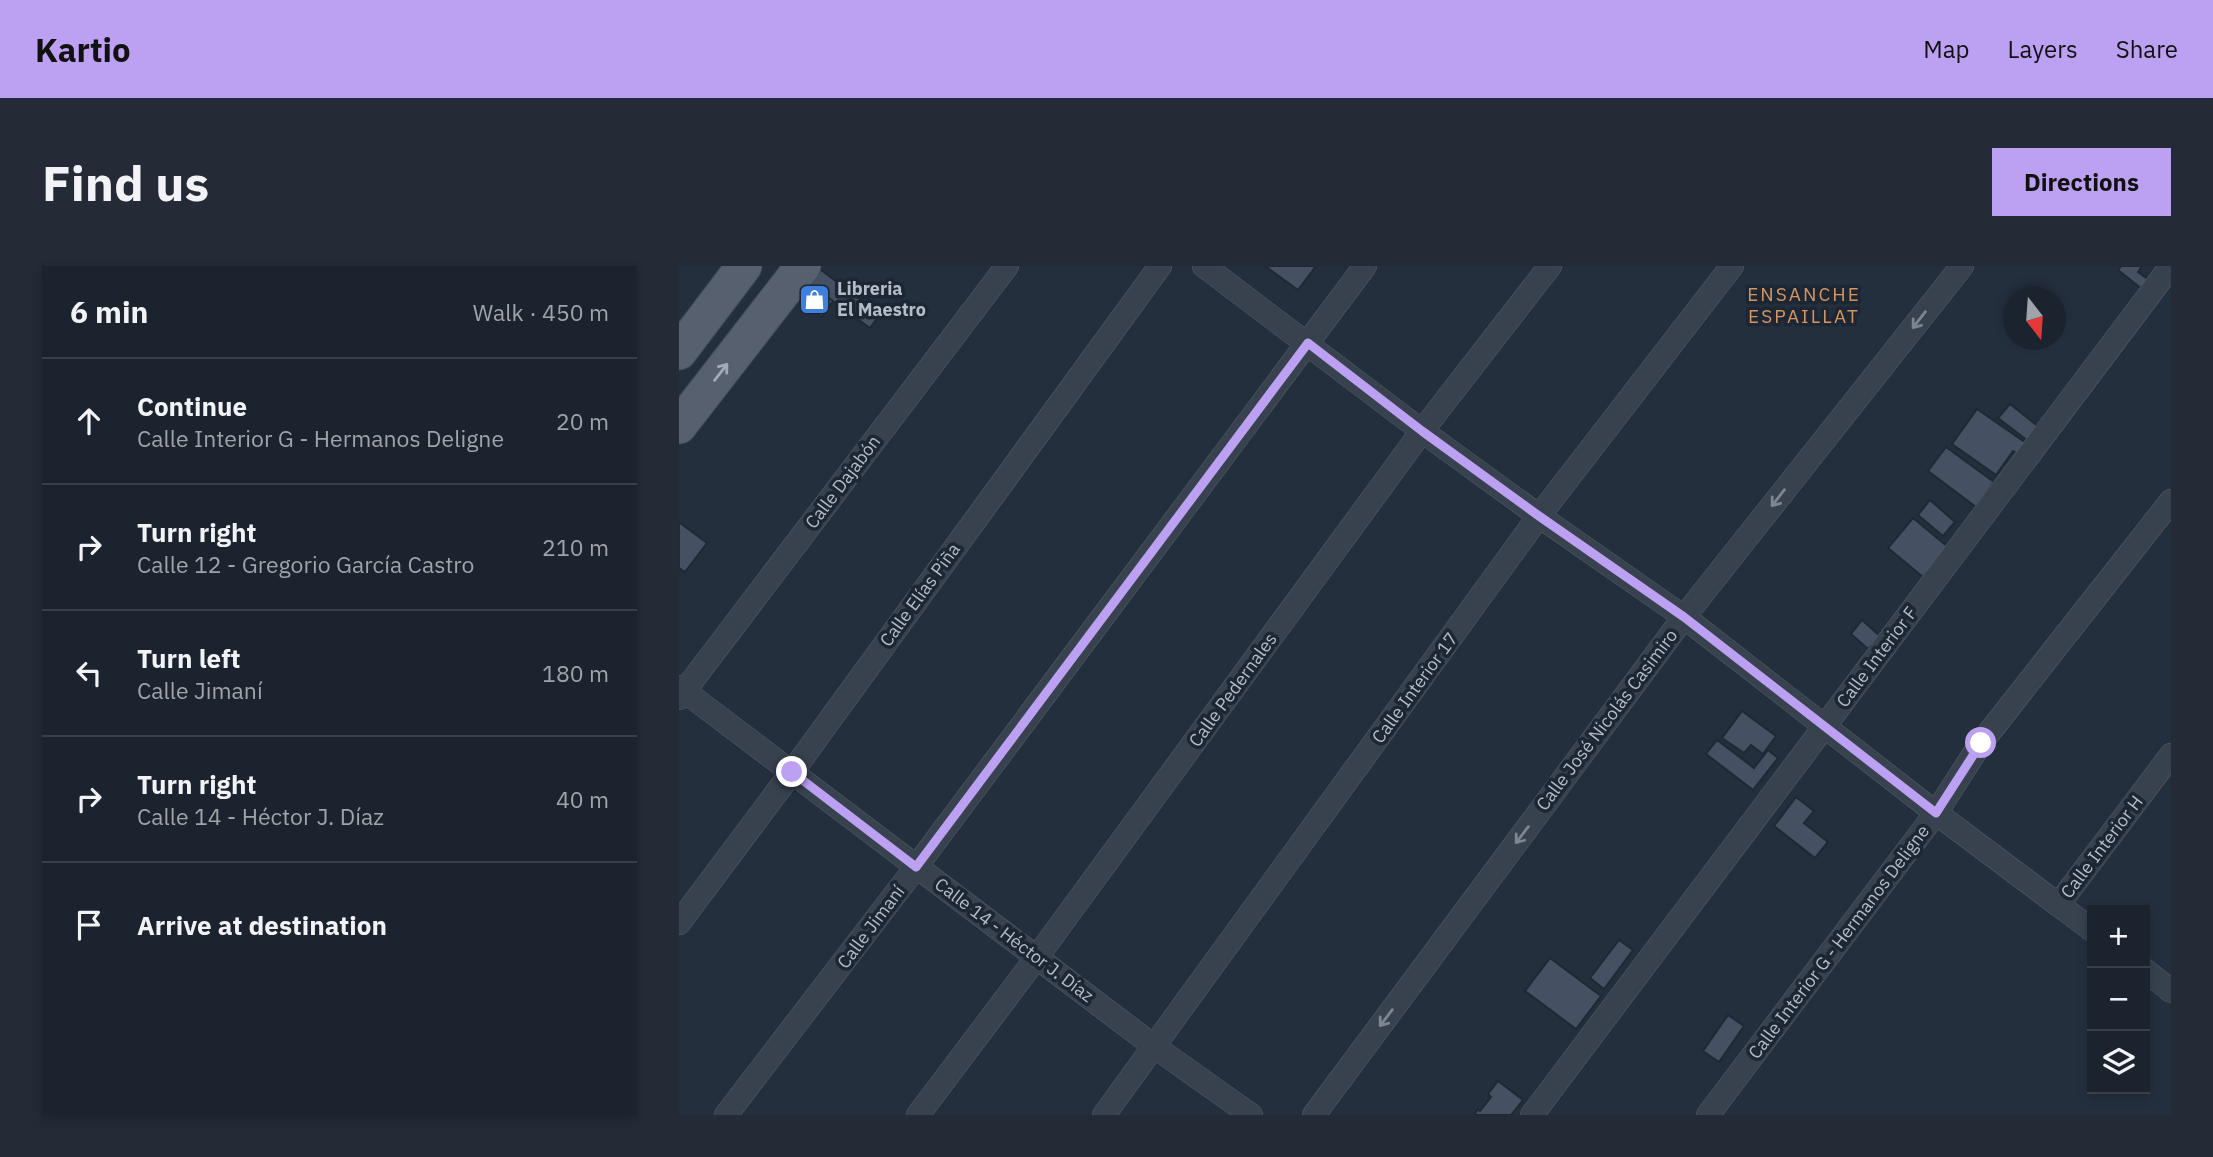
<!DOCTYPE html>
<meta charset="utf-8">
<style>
body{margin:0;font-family:"IBM Plex Sans",sans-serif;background:#242b36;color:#f1f3f6}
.controls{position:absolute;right:21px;bottom:21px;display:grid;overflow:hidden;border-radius:0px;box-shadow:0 4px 10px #0003}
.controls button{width:63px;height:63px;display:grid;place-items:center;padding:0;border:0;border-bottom:2px solid #39404a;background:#1b232e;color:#f1f3f6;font:35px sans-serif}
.compass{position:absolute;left:1324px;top:21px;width:63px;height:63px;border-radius:50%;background:#1b232e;box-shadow:0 4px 10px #0003;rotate:163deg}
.stop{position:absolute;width:21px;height:21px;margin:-16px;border:5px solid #bca0f2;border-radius:50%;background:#fff}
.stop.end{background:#bca0f2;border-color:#fff;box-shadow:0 2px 7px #0008}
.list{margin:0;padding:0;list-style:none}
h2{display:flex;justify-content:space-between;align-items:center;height:91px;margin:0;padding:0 28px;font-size:30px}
h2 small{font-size:23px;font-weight:400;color:#a0a4aa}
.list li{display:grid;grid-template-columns:46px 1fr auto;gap:21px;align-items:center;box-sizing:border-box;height:126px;padding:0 28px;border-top:2px solid #39404a}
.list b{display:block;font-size:26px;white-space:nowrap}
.list p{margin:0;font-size:23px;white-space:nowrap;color:#a0a4aa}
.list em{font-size:23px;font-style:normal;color:#a0a4aa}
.icon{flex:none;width:38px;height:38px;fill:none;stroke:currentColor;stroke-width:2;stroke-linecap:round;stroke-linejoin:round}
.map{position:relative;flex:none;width:1492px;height:849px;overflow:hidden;border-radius:0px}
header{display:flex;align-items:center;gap:42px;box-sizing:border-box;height:98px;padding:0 35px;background:#bca0f2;color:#111}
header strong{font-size:33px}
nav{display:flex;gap:38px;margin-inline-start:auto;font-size:24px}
.intro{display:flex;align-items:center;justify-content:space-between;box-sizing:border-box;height:168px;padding:0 42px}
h1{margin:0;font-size:49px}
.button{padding:18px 32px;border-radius:0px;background:#bca0f2;color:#111;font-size:24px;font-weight:700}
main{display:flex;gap:42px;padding:0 42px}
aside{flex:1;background:#1b232e;border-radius:0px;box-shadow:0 4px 10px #0003}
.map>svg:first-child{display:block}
.building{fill:#455162;stroke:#1f2835;stroke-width:2}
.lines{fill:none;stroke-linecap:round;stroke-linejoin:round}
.street-casing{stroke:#565f6c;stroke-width:24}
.primary-casing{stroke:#414a57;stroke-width:37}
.street{stroke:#38414e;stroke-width:23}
.primary{stroke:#56606e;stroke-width:35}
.oneway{stroke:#7c8592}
.oneway2{stroke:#a1aab7}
.route{stroke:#bca0f2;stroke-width:9}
.labels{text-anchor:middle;stroke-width:7;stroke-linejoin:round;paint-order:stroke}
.poi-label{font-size:18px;font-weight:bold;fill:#b4bcc9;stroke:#1d2633;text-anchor:start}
.street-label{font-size:18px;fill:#b4bcc9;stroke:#1d2633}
.neighbourhood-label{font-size:19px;letter-spacing:2px;fill:#d59563;stroke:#1d2633}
</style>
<header>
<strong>Kartio</strong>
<nav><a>Map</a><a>Layers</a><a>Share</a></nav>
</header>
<div class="intro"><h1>Find us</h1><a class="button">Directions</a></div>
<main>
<aside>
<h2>6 min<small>Walk · 450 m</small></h2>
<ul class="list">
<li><svg class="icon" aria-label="ahead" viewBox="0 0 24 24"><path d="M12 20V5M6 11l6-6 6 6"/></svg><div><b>Continue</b><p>Calle Interior G - Hermanos Deligne</p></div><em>20 m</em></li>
<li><svg class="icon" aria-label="right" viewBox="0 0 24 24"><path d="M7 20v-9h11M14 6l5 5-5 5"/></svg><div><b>Turn right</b><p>Calle 12 - Gregorio García Castro</p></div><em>210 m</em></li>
<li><svg class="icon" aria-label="left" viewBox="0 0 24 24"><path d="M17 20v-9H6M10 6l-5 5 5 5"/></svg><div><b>Turn left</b><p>Calle Jimaní</p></div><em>180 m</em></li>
<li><svg class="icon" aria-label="right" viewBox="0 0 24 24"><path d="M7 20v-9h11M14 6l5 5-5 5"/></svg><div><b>Turn right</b><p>Calle 14 - Héctor J. Díaz</p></div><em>40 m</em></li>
<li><svg class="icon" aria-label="arrive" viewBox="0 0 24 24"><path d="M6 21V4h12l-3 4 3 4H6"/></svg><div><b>Arrive at destination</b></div></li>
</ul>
</aside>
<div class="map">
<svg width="1492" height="849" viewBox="0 0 1492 849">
<rect width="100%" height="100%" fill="#242f3e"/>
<g class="building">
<path d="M586 0H637L619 24Z"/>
<path d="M1442 0H1463L1459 6 1470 14 1463 23 1439 4Z"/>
<path d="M138 1 201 48 191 62 127 16Z"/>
<path d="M127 16 154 35 143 51 116 31Z"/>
<path d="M1331 138 1360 161 1349 175 1319 152Z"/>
<path d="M1298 143 1347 177 1339 188 1334 185 1317 209 1273 178Z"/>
<path d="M1267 181 1315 216 1297 241 1249 205Z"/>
<path d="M1251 234 1276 256 1264 270 1239 249Z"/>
<path d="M1234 252 1269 281 1244 311 1209 282Z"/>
<path d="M0 256 28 277 6 306 0 302Z"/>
<path d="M1183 354 1201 370 1189 383 1172 368Z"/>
<path d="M1063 445 1097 470 1084 488 1072 479 1065 487 1043 472Z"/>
<path d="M1038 474 1075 502 1089 484 1099 492 1074 524 1027 488Z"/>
<path d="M1117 531 1135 545 1125 557 1149 576 1136 592 1095 560Z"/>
<path d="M940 674 954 684 925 723 911 712Z"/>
<path d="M871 692 922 730 897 763 846 725Z"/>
<path d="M1049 749 1065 760 1040 796 1024 785Z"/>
<path d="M819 815 844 834 832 849H795L799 843 801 845 812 831 809 828Z"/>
</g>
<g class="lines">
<defs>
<g id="street">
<path d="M525 0 743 165 860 250 1005 351 1257 547 1413 664"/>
<path d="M0 421 476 781 572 849"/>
<path d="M0 432 328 0"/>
<path d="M1379 639 1492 489"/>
<path d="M0 657 113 506 481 0"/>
<path d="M1466 704 1492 725"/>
<path d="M47 849 237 601 686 0"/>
<path d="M239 849 358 691 743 165 871 0"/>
<path d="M425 849 860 250 1053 0"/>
<path d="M635 849 1005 351 1283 0"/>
<path d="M853 849 1492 0"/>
<path d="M1029 849 1257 547 1302 477 1492 235"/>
</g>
<g id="primary">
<path d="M0 86 65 0"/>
<path d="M0 160 124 0"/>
</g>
</defs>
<use href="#street" class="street-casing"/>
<use href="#primary" class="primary-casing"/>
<use href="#street" class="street"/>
<use href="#primary" class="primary"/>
</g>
<defs><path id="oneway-shaft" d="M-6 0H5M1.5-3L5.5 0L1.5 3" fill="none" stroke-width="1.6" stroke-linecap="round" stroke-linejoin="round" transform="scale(1.75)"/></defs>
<g class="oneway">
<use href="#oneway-shaft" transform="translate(1240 54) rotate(128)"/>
<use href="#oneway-shaft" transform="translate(1099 232) rotate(128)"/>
<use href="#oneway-shaft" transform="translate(843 569) rotate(127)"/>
<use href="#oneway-shaft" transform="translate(707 752) rotate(127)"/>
</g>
<use class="oneway2" href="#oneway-shaft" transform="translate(42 106) rotate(-52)"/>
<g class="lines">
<path class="route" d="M113 506 237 601 629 77 743 165 860 250 1005 351 1257 547 1302 477"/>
</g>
<defs>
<symbol id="shop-square" viewBox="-11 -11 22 22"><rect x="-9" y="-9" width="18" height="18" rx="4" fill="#3f7fe0" stroke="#1d2633"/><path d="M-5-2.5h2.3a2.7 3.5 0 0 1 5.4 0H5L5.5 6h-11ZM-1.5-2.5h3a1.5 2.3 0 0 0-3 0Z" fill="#fff"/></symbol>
</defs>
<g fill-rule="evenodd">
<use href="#shop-square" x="118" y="16" width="35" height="35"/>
</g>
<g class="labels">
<g class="poi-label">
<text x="158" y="29">Libreria<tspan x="158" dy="21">El Maestro</tspan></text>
</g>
<g class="street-label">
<text transform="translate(164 216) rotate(-53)" y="6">Calle Dajabón</text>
<text transform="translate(241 329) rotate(-54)" y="6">Calle Elías Piña</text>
<text transform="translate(1198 391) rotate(-53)" y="6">Calle Interior F</text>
<text transform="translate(736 422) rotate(-54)" y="6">Calle Interior 17</text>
<text transform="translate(554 424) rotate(-54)" y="6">Calle Pedernales</text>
<text transform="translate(928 454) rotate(-53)" y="6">Calle José Nicolás Casimiro</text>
<text transform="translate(1423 581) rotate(-53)" y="6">Calle Interior H</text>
<text transform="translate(192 661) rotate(-53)" y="6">Calle Jimaní</text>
<text transform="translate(335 674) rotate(37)" y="6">Calle 14 - Héctor J. Díaz</text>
<text transform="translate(1160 676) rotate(-53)" y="6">Calle Interior G - Hermanos Deligne</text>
</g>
<g class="neighbourhood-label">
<text x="1125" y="35">ENSANCHE<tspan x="1125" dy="22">ESPAILLAT</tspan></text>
</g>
</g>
</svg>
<div class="controls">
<button>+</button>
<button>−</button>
<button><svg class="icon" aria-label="layers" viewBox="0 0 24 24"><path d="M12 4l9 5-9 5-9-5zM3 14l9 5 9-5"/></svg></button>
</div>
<svg class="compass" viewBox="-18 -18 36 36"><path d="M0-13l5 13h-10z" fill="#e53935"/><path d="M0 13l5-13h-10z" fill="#a0a4aa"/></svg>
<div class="stop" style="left:1302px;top:477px"></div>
<div class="stop end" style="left:113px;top:506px"></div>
</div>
</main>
